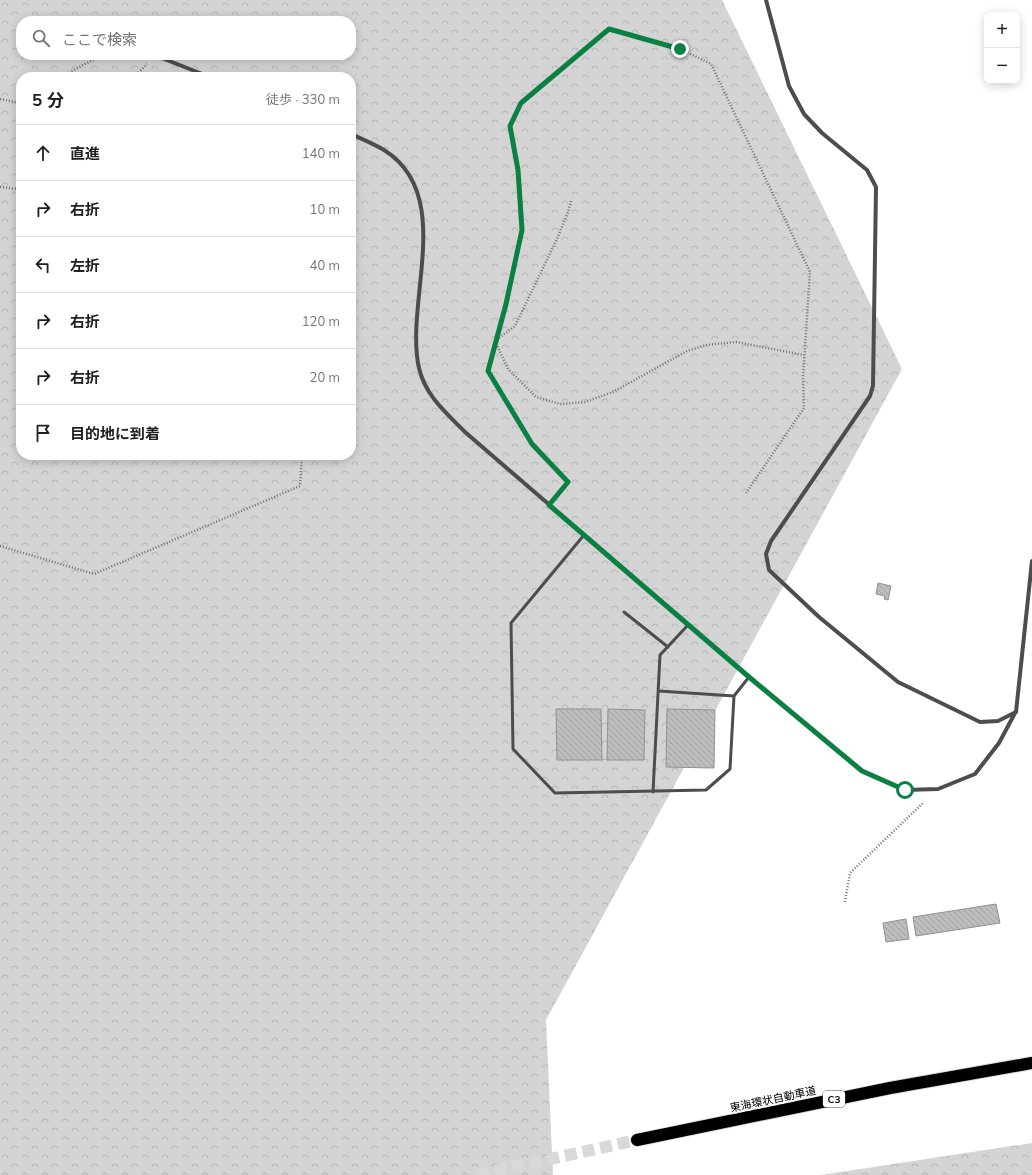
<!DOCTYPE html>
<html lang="ja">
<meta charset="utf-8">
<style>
body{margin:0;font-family:Mulish,"Noto Sans JP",sans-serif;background:#f6f6f6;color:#202124}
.controls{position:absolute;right:12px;top:12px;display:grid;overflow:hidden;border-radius:8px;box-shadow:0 2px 10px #0003}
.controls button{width:36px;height:36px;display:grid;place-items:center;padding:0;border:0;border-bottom:1px solid #e0e0e0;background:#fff;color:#202124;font:20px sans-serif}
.stop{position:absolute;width:12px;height:12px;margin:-9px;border:3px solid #0b8043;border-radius:50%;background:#fff}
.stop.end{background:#0b8043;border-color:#fff;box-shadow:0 1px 4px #0008}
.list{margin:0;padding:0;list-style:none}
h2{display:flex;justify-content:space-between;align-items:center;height:52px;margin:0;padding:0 16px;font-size:17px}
h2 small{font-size:13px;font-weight:400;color:#757577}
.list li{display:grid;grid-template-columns:26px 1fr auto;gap:12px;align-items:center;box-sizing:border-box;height:56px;padding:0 16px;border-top:1px solid #e0e0e0}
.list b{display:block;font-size:15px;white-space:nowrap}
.list em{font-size:13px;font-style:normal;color:#757577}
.icon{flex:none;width:22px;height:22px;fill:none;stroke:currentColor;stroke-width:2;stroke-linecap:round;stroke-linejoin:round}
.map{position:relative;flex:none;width:1032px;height:1175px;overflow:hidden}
.search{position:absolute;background:#fff;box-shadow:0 2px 10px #0003;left:16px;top:16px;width:340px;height:44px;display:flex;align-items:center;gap:10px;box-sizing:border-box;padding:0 14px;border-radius:16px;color:#757577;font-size:15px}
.panel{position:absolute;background:#fff;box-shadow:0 2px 10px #0003;left:16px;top:72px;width:340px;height:388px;border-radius:16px}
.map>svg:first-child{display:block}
.forest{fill:url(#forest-crowns);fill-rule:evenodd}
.building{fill:url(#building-back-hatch);stroke:#919191}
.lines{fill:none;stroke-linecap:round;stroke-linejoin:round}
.motorway-tunnel{stroke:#d9d9d9;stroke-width:12;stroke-dasharray:12 6;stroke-linecap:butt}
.motorway-casing{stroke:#dbdbdb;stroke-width:14}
.path{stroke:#6f6f6f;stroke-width:2.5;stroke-dasharray:1 2;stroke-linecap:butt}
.service{stroke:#4d4d4d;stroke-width:3}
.minor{stroke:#4d4d4d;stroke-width:4}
.motorway{stroke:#000;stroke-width:12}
.route{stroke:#0b8043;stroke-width:5}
.labels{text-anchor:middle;stroke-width:3.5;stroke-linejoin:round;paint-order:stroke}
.shield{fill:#fff;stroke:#4c4c4c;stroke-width:1}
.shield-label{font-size:10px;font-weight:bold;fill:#000}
.street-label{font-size:11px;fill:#000;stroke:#fff}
</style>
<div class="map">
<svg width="1032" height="1175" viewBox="0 0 1032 1175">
<defs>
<pattern id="forest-crowns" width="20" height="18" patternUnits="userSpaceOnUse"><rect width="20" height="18" fill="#d4d4d4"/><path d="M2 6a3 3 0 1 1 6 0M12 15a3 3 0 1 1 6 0" fill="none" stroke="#b4b4b4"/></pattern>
<pattern id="building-back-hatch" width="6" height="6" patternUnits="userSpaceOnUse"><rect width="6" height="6" fill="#bdbdbd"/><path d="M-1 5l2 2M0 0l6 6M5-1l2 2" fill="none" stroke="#a1a1a1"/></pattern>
</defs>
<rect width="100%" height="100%" fill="#fff"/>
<g class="forest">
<path d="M0 0H722L902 369 546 1020 553 1175H0ZM21 21H351V55H21ZM21 77H351V455H21Z"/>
<path d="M1032 1143V1175H821Z"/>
</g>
<g class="building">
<path d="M878 583 891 586 888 600 884 599 885 596 876 594Z"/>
<path d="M556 709H601L602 760H557Z"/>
<path d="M608 709 645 710 644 760H607Z"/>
<path d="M667 709 715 710 714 768 666 767Z"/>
<path d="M996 904 1000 923 916 936 913 917Z"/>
<path d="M906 919 909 939 886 942 883 923Z"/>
</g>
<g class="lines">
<path class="motorway-tunnel" d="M477 1175 637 1140"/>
<defs>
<path id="motorway" d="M637 1140 890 1088 1032 1063"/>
</defs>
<use href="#motorway" class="motorway-casing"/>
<g class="path">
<path d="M61 77 102 55"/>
<path d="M134 77 147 64"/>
<path d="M0 99 15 102 21 99"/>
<path d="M0 187 18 189 21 186"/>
<path d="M571 201 568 212 557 239 515 326 495 341 508 369 536 397 560 404 585 402 613 392 687 351 706 345 736 342 804 355"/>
<path d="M557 495 568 482 532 444 488 371 506 304 522 230 518 170 510 126 521 103 609 29 680 49 711 64 810 272 803 377 804 408 746 493"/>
<path d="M0 546 94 574 300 486 302 455"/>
<path d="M845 902 850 873 923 803"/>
</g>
<g class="service">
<path d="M584 535 511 623 513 749 555 793 706 790 730 769 734 696 749 677"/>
<path d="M624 612 668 647"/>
<path d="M659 691 734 696"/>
<path d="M653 792 660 655 688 625"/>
</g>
<g class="minor">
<path d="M766 0 789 86 804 114 822 133 867 170 876 187 873 386 870 396 771 541 766 554 769 570 819 617 898 682 980 722 998 721 1016 712 1032 561"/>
<path d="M154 55 210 77"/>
<path d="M351 134C362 139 374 144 384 150 456 195 404 302 419 368 425 395 446 413 465 432L749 677 862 771 905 790 938 789 975 774 999 743 1015 713"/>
</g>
<use href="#motorway" class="motorway"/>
</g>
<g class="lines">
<path class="route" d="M680 49 609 29 521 103 510 126 518 170 522 230 506 304 488 371 532 444 568 482 549 505 749 677 862 771 905 790"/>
</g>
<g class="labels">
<rect class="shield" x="823" y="1091" width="22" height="16" rx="3"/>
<g class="shield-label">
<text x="834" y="1103">C3</text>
</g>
<g class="street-label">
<text transform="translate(773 1099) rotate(-12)" y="4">東海環状自動車道</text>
</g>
</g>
</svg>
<div class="controls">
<button>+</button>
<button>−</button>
</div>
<div class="stop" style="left:905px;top:790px"></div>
<div class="stop end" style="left:680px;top:49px"></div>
<div class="search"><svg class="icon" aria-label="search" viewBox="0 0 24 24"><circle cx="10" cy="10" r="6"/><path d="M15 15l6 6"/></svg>ここで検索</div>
<section class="panel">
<h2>5 分<small>徒歩 · 330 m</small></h2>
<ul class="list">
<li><svg class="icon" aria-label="ahead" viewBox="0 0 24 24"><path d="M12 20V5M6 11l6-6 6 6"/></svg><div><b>直進</b></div><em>140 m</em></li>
<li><svg class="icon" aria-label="right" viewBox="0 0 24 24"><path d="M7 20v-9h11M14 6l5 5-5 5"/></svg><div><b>右折</b></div><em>10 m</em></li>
<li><svg class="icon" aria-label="left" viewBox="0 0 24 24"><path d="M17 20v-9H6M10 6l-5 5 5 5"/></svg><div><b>左折</b></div><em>40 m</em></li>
<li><svg class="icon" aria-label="right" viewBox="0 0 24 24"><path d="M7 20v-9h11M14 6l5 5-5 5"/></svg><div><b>右折</b></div><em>120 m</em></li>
<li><svg class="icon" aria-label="right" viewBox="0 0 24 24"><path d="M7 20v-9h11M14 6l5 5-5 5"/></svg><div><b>右折</b></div><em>20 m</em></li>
<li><svg class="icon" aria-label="arrive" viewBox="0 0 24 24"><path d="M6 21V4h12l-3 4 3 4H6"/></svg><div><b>目的地に到着</b></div></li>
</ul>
</section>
</div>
